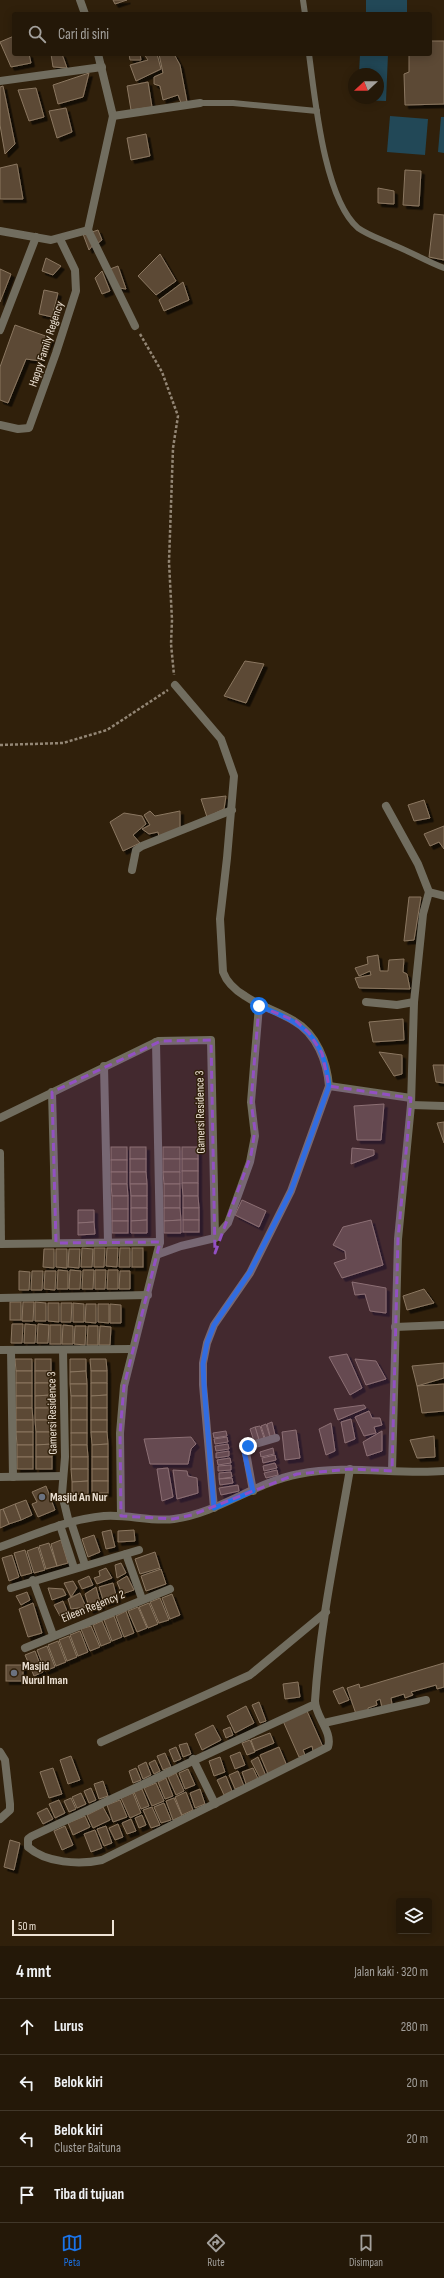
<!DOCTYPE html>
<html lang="id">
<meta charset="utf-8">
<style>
body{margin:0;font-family:"Sofia Sans Condensed",sans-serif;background:#302516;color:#f1f3f6}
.controls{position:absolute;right:12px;bottom:12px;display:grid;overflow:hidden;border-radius:4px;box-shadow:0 2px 10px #0003}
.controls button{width:36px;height:36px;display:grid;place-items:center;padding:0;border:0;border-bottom:1px solid #413729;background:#241808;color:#f1f3f6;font:20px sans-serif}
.compass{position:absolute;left:348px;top:68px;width:36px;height:36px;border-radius:50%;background:#241808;box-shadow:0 2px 10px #0003;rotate:248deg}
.scale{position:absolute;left:12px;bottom:10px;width:102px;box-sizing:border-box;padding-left:4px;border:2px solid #ede2d5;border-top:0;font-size:11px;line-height:14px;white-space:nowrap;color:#ede2d5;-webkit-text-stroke:3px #30200b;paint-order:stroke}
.stop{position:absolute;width:12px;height:12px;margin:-9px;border:3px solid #1a73e8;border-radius:50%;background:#fff}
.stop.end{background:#1a73e8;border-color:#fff;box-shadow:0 1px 4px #0008}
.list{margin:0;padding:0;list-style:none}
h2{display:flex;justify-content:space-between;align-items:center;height:52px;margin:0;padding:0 16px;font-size:17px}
h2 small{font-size:13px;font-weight:400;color:#a3a09c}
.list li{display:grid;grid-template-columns:26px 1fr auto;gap:12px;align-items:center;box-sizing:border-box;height:56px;padding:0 16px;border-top:1px solid #413729}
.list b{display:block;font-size:15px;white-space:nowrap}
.list p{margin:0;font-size:13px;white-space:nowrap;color:#a3a09c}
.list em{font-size:13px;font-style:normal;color:#a3a09c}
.icon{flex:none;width:22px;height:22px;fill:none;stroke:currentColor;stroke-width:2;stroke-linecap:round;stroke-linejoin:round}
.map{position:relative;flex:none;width:444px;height:1946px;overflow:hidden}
.search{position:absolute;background:#241808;box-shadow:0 2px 10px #0003;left:12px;right:12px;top:12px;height:44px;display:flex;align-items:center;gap:10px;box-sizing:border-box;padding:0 14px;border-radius:4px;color:#a3a09c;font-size:15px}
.sheet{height:276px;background:#241808}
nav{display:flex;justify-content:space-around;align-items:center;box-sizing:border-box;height:56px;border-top:1px solid #413729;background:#241808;font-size:11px;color:#a3a09c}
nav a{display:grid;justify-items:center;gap:2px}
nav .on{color:#1a73e8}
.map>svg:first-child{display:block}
.water{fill:#224857}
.building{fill:#5b4934;stroke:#8b7761;filter:url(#shadow)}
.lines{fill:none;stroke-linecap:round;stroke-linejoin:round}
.path{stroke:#938675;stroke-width:2.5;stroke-dasharray:3 2;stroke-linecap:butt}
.lane{stroke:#716d5f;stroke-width:6}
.street{stroke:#716d5f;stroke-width:8}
.route{stroke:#1a73e8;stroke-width:5}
.marked{fill:#9250c3;fill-opacity:0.2;stroke:#9250c3;stroke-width:3;stroke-dasharray:8 5;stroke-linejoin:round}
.worship-dot{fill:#6b7280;stroke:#30200b;stroke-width:1.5}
.labels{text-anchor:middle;stroke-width:3;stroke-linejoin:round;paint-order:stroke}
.street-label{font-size:12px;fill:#ede2d5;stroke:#30200b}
.poi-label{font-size:12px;font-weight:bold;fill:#ede2d5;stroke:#30200b;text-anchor:start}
</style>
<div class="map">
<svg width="444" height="1946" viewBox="0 0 444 1946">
<defs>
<filter id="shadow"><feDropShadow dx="3.5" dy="3.5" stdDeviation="0" flood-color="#0009"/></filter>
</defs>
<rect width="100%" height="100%" fill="#30200b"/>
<g class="water">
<rect x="366" y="0" width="41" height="14"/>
<path d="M360 54H388L386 101 358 100V98H378V74H359Z"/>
<path d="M390 116 428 119 425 155 387 152Z"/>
<path d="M441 117H444V153L438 152Z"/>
</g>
<g class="building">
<path d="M113 0H127L115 4Z"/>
<path d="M14 36V54H29L31 63 11 67 0 42Z"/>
<path d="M430 41H444V104L405 105 404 74 409 72V54H430Z"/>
<path d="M51 54H62L67 68 53 67Z"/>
<path d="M129 54H140L141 60H130Z"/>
<path d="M144 54H157L161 69 136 81 130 65 148 60Z"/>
<path d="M159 54H174L180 65 187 102 181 103 178 95 163 100 160 86 154 84V77L163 73Z"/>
<path d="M89 73 83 97 58 104 53 85Z"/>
<path d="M148 82 152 107 131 110 127 86Z"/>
<path d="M3 86 15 144 5 154 0 125V87Z"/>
<path d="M36 88 44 117 29 121 18 90Z"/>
<path d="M66 108 72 132 57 138 49 111Z"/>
<path d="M146 134 150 156 131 160 127 138Z"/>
<path d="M17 164 23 199H0V168Z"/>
<path d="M405 170 421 171 419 206 403 205Z"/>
<path d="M378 188 394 191V204L378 203Z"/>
<path d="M434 214 444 215V260L429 257Z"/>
<path d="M98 230 102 240 98 243 89 233Z"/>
<path d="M83 234 88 235 93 245 89 250Z"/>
<path d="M160 254 176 281 156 295 138 276Z"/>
<path d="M46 258 61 266 53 275 42 271Z"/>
<path d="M118 266 126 289 119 288 110 269Z"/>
<path d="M0 269 11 274 0 302Z"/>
<path d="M102 271 110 291 102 294 95 278Z"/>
<path d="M183 282 189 300 164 311 159 300Z"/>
<path d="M44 290 58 293 52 317 39 314Z"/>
<path d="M15 325 51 338 40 361 26 359 8 403 0 400V367Z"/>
<path d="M245 661 264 664 246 703 224 696Z"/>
<path d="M226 796 224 809 207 817 201 799Z"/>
<path d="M424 800 430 818 414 821 408 805Z"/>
<path d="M150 811 155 816 180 811V829L159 837 158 832 149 834 142 829 150 825 144 815Z"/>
<path d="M124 813 142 816 146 824 133 835 140 843 123 851 110 822Z"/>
<path d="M444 826V849L439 842 430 846 424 834Z"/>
<path d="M409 897H421L414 940 404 941Z"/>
<path d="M378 955 380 971H388L389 960 404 959 403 972 407 974 410 989 359 988 355 978 371 975 370 971 359 976 355 968 368 964 367 957Z"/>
<path d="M403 1019 404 1040 373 1042 369 1022Z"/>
<path d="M379 1052 402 1055V1074L394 1076Z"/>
<path d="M433 1065H444V1083L436 1082Z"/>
<path d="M384 1104 381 1140H357L354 1106Z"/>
<path d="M444 1122V1143L437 1123Z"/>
<rect x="111" y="1147" width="16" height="13"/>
<rect x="130" y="1147" width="16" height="12"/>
<rect x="163" y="1147" width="17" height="12"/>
<rect x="182" y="1147" width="16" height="12"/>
<path d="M352 1148 374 1150V1155L351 1164Z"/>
<rect x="130" y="1159" width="16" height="13"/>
<rect x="163" y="1159" width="17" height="13"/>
<rect x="182" y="1159" width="16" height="12"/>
<rect x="111" y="1160" width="16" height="12"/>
<rect x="182" y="1171" width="16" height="12"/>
<rect x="111" y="1172" width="16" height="12"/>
<path d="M130 1172H146L147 1184H130Z"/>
<path d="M163 1172H180V1184H164Z"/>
<path d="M182 1183H198V1196H183Z"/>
<path d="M111 1184H127L128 1196H112Z"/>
<path d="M130 1184H147V1196H131Z"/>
<rect x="164" y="1184" width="16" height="12"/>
<rect x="112" y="1196" width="16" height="13"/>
<rect x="131" y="1196" width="16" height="12"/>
<rect x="164" y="1196" width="16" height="12"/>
<path d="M183 1196H198L199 1208H183Z"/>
<path d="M242 1200 266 1211 259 1227 235 1215Z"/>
<path d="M131 1208H147V1220L131 1221Z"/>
<path d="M164 1208H180L181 1220 164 1221Z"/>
<rect x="183" y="1208" width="16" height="12"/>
<rect x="112" y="1209" width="16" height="12"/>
<path d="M78 1210H94V1222L78 1223Z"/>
<path d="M147 1220V1233H131V1221Z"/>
<path d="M181 1220V1233H164V1221Z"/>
<rect x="183" y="1220" width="16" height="12"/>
<path d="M371 1220 383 1265 342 1278 334 1263 346 1259 345 1251 333 1245 343 1227Z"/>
<rect x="112" y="1221" width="16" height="12"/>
<path d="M94 1222 95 1234 78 1235V1223Z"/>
<path d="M82 1248 93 1249 92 1267H81Z"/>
<path d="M94 1248H105L104 1267H94Z"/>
<path d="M107 1248H118L117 1267 106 1266Z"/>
<path d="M120 1248H130V1267H119Z"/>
<rect x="132" y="1248" width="11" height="19"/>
<path d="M44 1249H54V1268L43 1267Z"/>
<path d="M56 1249H67V1268L56 1267Z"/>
<path d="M69 1249H80L79 1268 68 1267Z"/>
<path d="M58 1270 68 1271V1289H57Z"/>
<path d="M70 1270 81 1271 80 1289H69Z"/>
<path d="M83 1270H94L93 1289H82Z"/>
<path d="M95 1270H106L105 1289H95Z"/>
<path d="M108 1270H118V1289H107Z"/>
<path d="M19 1271 30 1272 29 1290H19Z"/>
<path d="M32 1271H43L42 1290H31Z"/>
<path d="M45 1271H56L55 1290 44 1289Z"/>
<path d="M120 1271H130V1289H119Z"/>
<path d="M352 1282 386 1288V1313L370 1311 365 1294 355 1295Z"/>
<path d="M424 1289 434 1303 407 1310 403 1296Z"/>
<rect x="10" y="1302" width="11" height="18"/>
<path d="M23 1302H34L33 1321H22Z"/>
<path d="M35 1302 46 1303V1321H35Z"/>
<path d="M48 1303H59V1322L48 1321Z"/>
<path d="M61 1303H72L71 1322H61Z"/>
<path d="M73 1303 84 1304V1322H73Z"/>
<path d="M86 1304H96V1323L85 1322Z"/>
<path d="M98 1304H109V1323L98 1322Z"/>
<path d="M110 1304 121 1305V1323H110Z"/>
<path d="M12 1324H23L22 1343H11Z"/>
<path d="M25 1324 36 1325 35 1343H24Z"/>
<path d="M38 1324 49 1325 48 1343H37Z"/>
<rect x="50" y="1325" width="11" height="19"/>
<path d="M63 1325 73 1326V1344H62Z"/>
<path d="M75 1326H86L85 1345 74 1344Z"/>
<path d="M88 1326H98V1345H87Z"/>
<path d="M100 1326 111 1327 110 1345H99Z"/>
<path d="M347 1354 362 1388 350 1395 329 1357Z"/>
<path d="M15 1359H32V1371H16Z"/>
<rect x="35" y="1359" width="16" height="12"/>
<path d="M70 1359H86V1371L70 1372Z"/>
<path d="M90 1359H106L107 1371H91Z"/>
<path d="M355 1359 376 1361 386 1379 366 1385Z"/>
<path d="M444 1363V1378L417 1386 412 1366Z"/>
<rect x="16" y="1371" width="16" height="12"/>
<rect x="35" y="1371" width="16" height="12"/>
<path d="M86 1371 87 1384H70V1372Z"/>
<rect x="91" y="1371" width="16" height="12"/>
<rect x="16" y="1383" width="16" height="13"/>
<path d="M35 1383H51V1395L35 1396Z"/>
<path d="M91 1383H107V1395L91 1396Z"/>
<path d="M70 1384H87V1396H71Z"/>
<path d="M444 1384V1411L422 1413 417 1386Z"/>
<path d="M51 1395V1408H35V1396Z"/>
<path d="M107 1395V1408H91V1396Z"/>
<rect x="16" y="1396" width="16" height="12"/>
<rect x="71" y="1396" width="16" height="12"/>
<path d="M364 1405 366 1408 338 1420 334 1409Z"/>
<path d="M16 1408H32L33 1420H16Z"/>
<path d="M35 1408H51L52 1420H35Z"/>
<rect x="71" y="1408" width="16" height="12"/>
<rect x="91" y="1408" width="16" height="12"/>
<path d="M369 1411 372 1418H380L382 1425 374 1427 376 1433 364 1436 355 1417Z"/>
<path d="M351 1419 355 1439 345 1443 341 1422Z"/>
<rect x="16" y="1420" width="17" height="12"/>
<path d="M35 1420H52V1432H36Z"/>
<rect x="71" y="1420" width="16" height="13"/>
<rect x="91" y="1420" width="16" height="12"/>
<path d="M272 1422 275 1435 270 1436 267 1424Z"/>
<path d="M331 1423 335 1451 326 1455 319 1429Z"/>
<path d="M266 1424 270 1437 265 1438 261 1426Z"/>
<path d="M260 1426 264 1438 259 1440 255 1427Z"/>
<path d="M255 1427 259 1440 254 1441 250 1429Z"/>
<path d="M296 1430 300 1458 285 1460 282 1432Z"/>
<path d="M226 1431 227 1436 214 1438 213 1433Z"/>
<path d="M382 1431V1451L367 1456 363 1442Z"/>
<path d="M16 1432H33V1445H17Z"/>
<path d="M36 1432H52V1444L36 1445Z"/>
<path d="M91 1432H107L108 1444 92 1445Z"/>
<rect x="71" y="1433" width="16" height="12"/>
<path d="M434 1436 435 1457 417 1458 410 1440Z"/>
<path d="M191 1437 196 1444 191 1449 188 1464H150L144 1439Z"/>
<path d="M227 1437 228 1442 215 1444 214 1439Z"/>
<path d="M52 1444V1457H36V1445Z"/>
<path d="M108 1444V1457H92V1445Z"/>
<path d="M228 1444 229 1449 216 1451 215 1446Z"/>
<rect x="17" y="1445" width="16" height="12"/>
<path d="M71 1445H87L88 1457H71Z"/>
<path d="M273 1448 274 1454 261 1457 260 1452Z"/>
<path d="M229 1451V1456L216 1458V1453Z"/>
<path d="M275 1455 276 1460 263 1463 262 1458Z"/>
<rect x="17" y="1457" width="16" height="12"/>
<rect x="36" y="1457" width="16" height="12"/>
<rect x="71" y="1457" width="17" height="12"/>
<rect x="92" y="1457" width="16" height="12"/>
<path d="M230 1458 231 1463 218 1465 217 1460Z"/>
<path d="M275 1463 277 1468 264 1471 263 1466Z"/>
<path d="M231 1465V1470L218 1471V1466Z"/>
<path d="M168 1468 173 1497 162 1501 157 1469Z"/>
<path d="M71 1469H88V1481L72 1482Z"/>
<rect x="92" y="1469" width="16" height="12"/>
<path d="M173 1470 187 1471 188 1476 197 1478 198 1493 177 1499Z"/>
<path d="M277 1470 278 1475 266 1478 264 1473Z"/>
<path d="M231 1472 232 1477 219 1479V1473Z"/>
<path d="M232 1478 233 1483 220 1485 219 1479Z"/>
<path d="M88 1481V1494H72V1482Z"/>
<rect x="92" y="1481" width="16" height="12"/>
<path d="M238 1485 239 1491 221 1495 219 1488Z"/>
<path d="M46 1486 55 1510 38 1517 32 1504 37 1502 32 1492Z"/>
<path d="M26 1500 32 1515 21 1520 15 1504Z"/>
<path d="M15 1504 21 1520 9 1524 3 1509Z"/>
<path d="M3 1509 9 1524 0 1528V1510Z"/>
<path d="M111 1530 115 1547 106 1549 102 1532Z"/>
<path d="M134 1530 135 1541 118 1542V1531Z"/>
<path d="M94 1535 100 1552 88 1557 82 1539Z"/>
<path d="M61 1540 68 1563 57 1566 51 1544Z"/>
<path d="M49 1543 57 1566 46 1569 39 1546Z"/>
<path d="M38 1547 45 1570 34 1573 27 1551Z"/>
<path d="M25 1550 32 1573 21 1576 14 1553Z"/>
<path d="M155 1552 160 1568 140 1574 135 1559Z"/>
<path d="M12 1555 19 1577 9 1581 2 1558Z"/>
<path d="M121 1563 126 1573 117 1578 115 1565Z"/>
<path d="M106 1568 112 1578 97 1584 94 1578 100 1576 99 1571Z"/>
<path d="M161 1569 166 1584 146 1591 141 1576Z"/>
<path d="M89 1576 93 1585 82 1589 78 1581Z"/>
<path d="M127 1576 134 1590 122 1594 117 1582Z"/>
<path d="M73 1581 77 1588 71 1597 64 1583Z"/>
<path d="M113 1583 117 1599 104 1603 99 1587Z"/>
<path d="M96 1587 101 1606 90 1610 85 1594Z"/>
<path d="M48 1588 63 1589 66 1595 52 1600Z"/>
<path d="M27 1592 30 1600 21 1605 16 1596Z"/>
<path d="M80 1593 86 1607 71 1609 68 1599Z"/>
<path d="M172 1594 180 1615 170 1619 162 1598Z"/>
<path d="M160 1598 169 1620 159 1623 150 1602Z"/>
<path d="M63 1601 69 1616H60L54 1605Z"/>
<path d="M33 1603 42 1633 28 1637 19 1609Z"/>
<path d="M149 1603 158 1624 148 1628 139 1607Z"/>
<path d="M138 1607 147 1628 137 1632 128 1611Z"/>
<path d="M126 1611 134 1633 124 1637 116 1616Z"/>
<path d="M114 1616 122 1637 112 1641 104 1620Z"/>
<path d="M102 1621 111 1642 101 1646 93 1625Z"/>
<path d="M91 1626 100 1647 90 1651 81 1629Z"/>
<path d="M80 1631 88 1652 78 1656 70 1635Z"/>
<path d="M69 1636 77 1657 67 1661 59 1640Z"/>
<path d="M58 1641 66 1662 56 1666 48 1645Z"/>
<path d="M47 1646 55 1667 45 1671 37 1650Z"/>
<path d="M35 1651 43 1672 34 1676 25 1655Z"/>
<path d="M444 1663V1687L437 1689 436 1685 411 1692 413 1695 405 1698 404 1694 391 1698 392 1704 382 1707 380 1699 376 1701 377 1705 368 1708V1711L356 1714 347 1688 359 1684 360 1688Z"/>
<rect x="6" y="1665" width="17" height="16"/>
<path d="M298 1682 300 1697 285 1699 283 1684Z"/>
<path d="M343 1687 349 1700 339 1704 333 1691Z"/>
<path d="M259 1702 266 1721 260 1723 252 1705Z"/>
<path d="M246 1706 254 1723 235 1733 227 1716Z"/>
<path d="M307 1711 323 1747 313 1751 312 1746 303 1750 305 1755 299 1757 283 1721Z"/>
<path d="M213 1725 221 1740 202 1750 195 1734Z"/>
<path d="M230 1727 233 1735 226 1738 223 1730Z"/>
<path d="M270 1733 274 1743 255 1751 251 1740Z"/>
<path d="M250 1740 255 1752 247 1755 242 1743Z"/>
<path d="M187 1743 191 1754 183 1757 179 1745Z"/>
<path d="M176 1747 181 1759 174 1762 169 1750Z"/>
<path d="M279 1747 287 1766 268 1774 260 1755Z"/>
<path d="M240 1752 245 1765 235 1769 230 1756Z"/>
<path d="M165 1753 171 1767 163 1770 157 1756Z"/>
<path d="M71 1756 80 1780 68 1784 60 1760Z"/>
<path d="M220 1757 225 1772 214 1776 209 1761Z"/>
<path d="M258 1757 266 1776 260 1778 251 1761Z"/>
<path d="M155 1760 160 1771 154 1774 149 1763Z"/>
<path d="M146 1762 151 1775 143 1779 138 1766Z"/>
<path d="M53 1768 62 1794 49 1798 40 1772Z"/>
<path d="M136 1768 141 1780 133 1783 129 1771Z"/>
<path d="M253 1768 258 1779 246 1784 242 1772Z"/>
<path d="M188 1769 195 1785 185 1789 179 1773Z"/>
<path d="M238 1771 244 1786 235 1789 229 1775Z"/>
<path d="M176 1773 184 1791 176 1795 168 1777Z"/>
<path d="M226 1776 232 1791 224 1795 217 1780Z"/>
<path d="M166 1778 173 1796 165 1799 158 1782Z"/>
<path d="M103 1781 108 1796 99 1799 94 1784Z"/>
<path d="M156 1783 164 1801 152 1806 144 1788Z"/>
<path d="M91 1788 96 1800 89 1803 84 1791Z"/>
<path d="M142 1789 149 1806 141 1809 134 1792Z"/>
<path d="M200 1789 205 1804 195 1808 190 1793Z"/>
<path d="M186 1792 193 1810 182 1815 175 1797Z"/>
<path d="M81 1793 86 1804 77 1808 72 1797Z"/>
<path d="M133 1793 141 1813 130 1818 121 1798Z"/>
<path d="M71 1798 76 1809 69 1812 64 1801Z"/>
<path d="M174 1798 182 1816 173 1820 166 1801Z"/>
<path d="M59 1800 65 1813 55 1818 49 1804Z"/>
<path d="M120 1800 127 1817 113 1822 107 1805Z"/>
<path d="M164 1803 171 1820 161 1823 154 1807Z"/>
<path d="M103 1807 110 1820 93 1828 87 1815Z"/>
<path d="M152 1807 160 1825 151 1828 143 1810Z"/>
<path d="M47 1808 53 1819 43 1824 37 1813Z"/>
<path d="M142 1815 146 1825 139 1828 135 1818Z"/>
<path d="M85 1816 90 1827 73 1835 68 1823Z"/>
<path d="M131 1819 136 1831 127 1834 122 1823Z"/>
<path d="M118 1824 123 1837 115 1840 109 1828Z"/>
<path d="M65 1826 73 1845 62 1850 54 1831Z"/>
<path d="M106 1826 112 1843 104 1846 97 1829Z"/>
<path d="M95 1830 102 1848 91 1852 84 1834Z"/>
<path d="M10 1840 20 1843 14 1870 4 1867Z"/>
</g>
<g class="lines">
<g class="path">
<path d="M140 334 162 372 178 416 173 448 169 562 172 620 171 644 174 675"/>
<path d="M0 745 63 743 107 730 168 690"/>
</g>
<g class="lane">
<path d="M303 0 305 14"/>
<path d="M309 54C315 98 324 199 358 228 368 235 380 239 391 244 409 251 426 261 444 268"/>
<path d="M200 103H233L317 111"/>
</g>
<g class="street">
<path d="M80 0 85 14"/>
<path d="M98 54 113 116 88 230 135 326"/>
<path d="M0 81 102 67"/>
<path d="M113 116 200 103"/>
<path d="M0 231 51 240 88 230"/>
<path d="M0 330 36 237"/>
<path d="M0 425 18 429 29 428 56 353 76 291 75 270 60 239"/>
<path d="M175 685 221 739 234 776 227 858 220 919 223 972C227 983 235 990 245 996 261 1007 278 1011 294 1021 317 1034 327 1062 329 1086L291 1191 250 1273 214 1325 207 1343 203 1363V1385L214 1508"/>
<path d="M386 806 418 864 429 892"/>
<path d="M132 870 136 850 142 846 232 810"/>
<path d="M366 1002 397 1005 414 1002"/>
<path d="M104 1066 108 1242"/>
<path d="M329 1086 411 1098"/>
<path d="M52 1092 56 1243"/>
<path d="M411 1105 444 1106"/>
<path d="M0 1118 158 1041 211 1040 215 1238"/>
<path d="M0 1153 1 1244"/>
<path d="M0 1244 160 1242"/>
<path d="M159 1254 181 1246 215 1238 228 1223 250 1162 255 1136 251 1102 259 1006"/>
<path d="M0 1298 148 1295"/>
<path d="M395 1327 444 1325"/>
<path d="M0 1350 132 1349"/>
<path d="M11 1350 13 1477"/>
<path d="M63 1350 65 1457 62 1494 69 1523"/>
<path d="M392 1471 398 1239 411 1105 414 1002 423 914 429 892 444 896"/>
<path d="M0 1477 63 1476"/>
<path d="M253 1491 245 1447 276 1438"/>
<path d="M121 1516 120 1433 124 1386 160 1242 156 1042"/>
<path d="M71 1522 85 1565"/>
<path d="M60 1525 74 1568"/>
<path d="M0 1547C34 1535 68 1519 104 1516 127 1514 151 1522 174 1519 219 1513 255 1482 299 1474 347 1464 396 1475 444 1471"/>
<path d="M126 1554 142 1599"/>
<path d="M33 1580 53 1635"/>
<path d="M11 1588 139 1550"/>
<path d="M25 1648 170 1589"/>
<path d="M315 1704 32 1836 28 1839V1847C46 1863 79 1865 102 1860L328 1747C333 1732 315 1716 315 1701 320 1623 337 1546 350 1469"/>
<path d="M324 1723 426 1700"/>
<path d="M101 1742 250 1675 326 1612"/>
<path d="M0 1752 5 1760 10 1804V1810L0 1819"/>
<path d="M193 1759 215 1804"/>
</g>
</g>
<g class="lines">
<path class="route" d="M248 1446 244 1451 253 1491 214 1508 204 1386 203 1364 207 1343 214 1325 250 1272 291 1191 329 1086C324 1036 303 1023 259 1006"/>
</g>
<path class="marked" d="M259 1006 296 1021 309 1033 322 1053 329 1086 411 1098 398 1239 392 1471 350 1469 297 1474 192 1515 173 1519 121 1516 120 1433 124 1386 160 1242 56 1243 52 1092 161 1041 211 1040 215 1253 251 1155 255 1130 251 1102Z"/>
<g class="worship-dot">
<circle cx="42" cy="1497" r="4"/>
<circle cx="14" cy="1673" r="4"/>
</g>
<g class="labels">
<g class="street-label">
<text transform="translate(46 344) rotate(-72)" y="4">Happy Family Regency</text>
<text transform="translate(200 1112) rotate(-91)" y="4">Gamersi Residence 3</text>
<text transform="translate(52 1413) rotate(-91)" y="4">Gamersi Residence 3</text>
<text transform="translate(93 1606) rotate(-22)" y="4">Eileen Regency 2</text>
</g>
<g class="poi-label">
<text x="50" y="1501">Masjid An Nur</text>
<text x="22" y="1670">Masjid<tspan x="22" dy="14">Nurul Iman</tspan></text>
</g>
</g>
</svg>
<div class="controls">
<button><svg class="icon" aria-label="layers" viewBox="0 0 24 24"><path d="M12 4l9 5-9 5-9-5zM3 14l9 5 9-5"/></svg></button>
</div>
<svg class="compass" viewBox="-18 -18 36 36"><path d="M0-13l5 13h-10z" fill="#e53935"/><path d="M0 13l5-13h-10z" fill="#a3a09c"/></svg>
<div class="scale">50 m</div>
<div class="stop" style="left:259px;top:1006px"></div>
<div class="stop end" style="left:248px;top:1446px"></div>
<div class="search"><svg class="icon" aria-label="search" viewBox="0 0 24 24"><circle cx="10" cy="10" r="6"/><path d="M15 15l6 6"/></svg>Cari di sini</div>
</div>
<section class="sheet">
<h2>4 mnt<small>Jalan kaki · 320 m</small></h2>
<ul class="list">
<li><svg class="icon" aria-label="ahead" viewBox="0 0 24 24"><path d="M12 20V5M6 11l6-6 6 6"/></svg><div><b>Lurus</b></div><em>280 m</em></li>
<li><svg class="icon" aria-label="left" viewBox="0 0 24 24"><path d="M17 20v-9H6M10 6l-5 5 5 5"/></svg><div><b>Belok kiri</b></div><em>20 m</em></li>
<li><svg class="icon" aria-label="left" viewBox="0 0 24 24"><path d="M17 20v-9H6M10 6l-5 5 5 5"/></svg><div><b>Belok kiri</b><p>Cluster Baituna</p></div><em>20 m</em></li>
<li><svg class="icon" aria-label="arrive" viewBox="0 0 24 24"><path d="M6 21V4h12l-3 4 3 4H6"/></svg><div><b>Tiba di tujuan</b></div></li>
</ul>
</section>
<nav>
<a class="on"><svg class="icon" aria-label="map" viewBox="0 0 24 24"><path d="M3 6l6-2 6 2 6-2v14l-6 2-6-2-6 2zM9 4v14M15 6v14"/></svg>Peta</a>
<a><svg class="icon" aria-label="directions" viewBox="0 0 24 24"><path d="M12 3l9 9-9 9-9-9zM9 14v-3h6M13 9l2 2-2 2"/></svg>Rute</a>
<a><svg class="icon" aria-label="saved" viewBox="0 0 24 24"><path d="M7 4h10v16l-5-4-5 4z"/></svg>Disimpan</a>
</nav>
